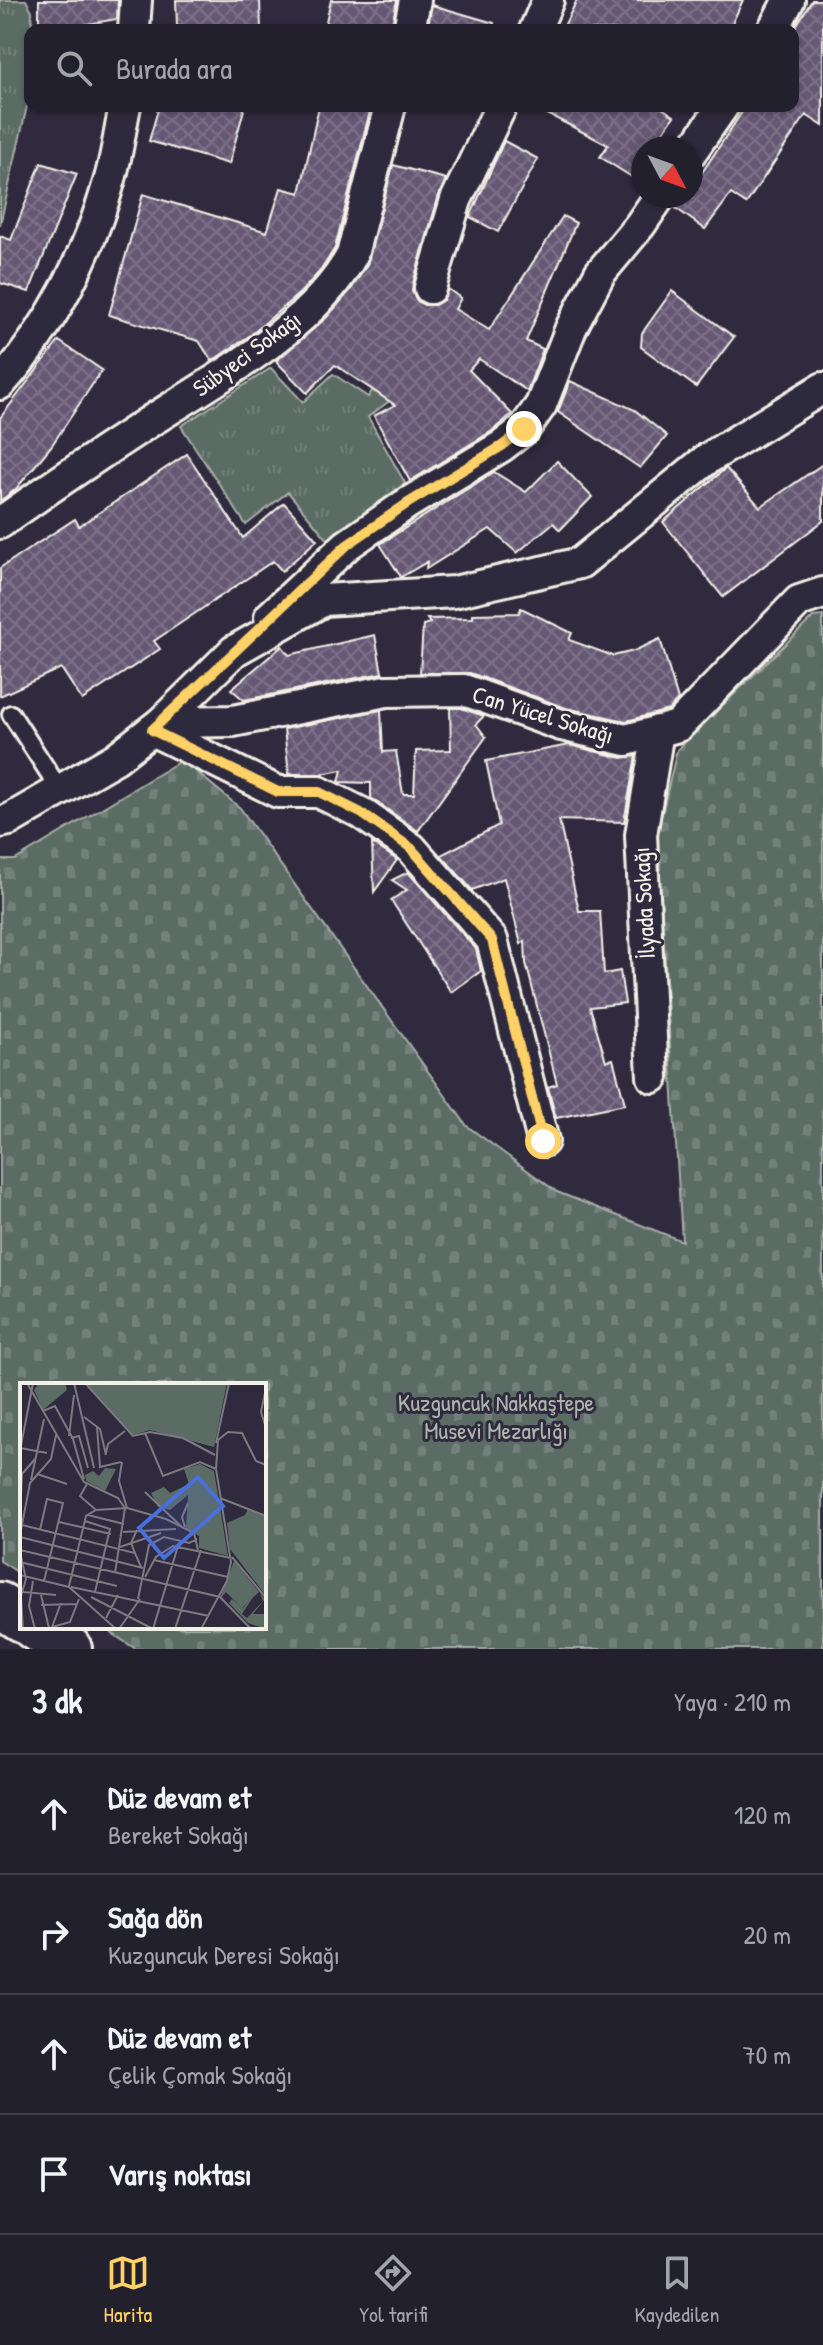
<!DOCTYPE html>
<html lang="tr">
<meta charset="utf-8">
<style>
body{margin:0;font-family:"Patrick Hand",sans-serif;background:#2b2836;color:#f1f3f6}
.compass{position:absolute;left:631px;top:136px;width:72px;height:72px;border-radius:50%;background:#23202e;box-shadow:0 2px 6px #0004;rotate:131deg}
.stop{position:absolute;width:24px;height:24px;margin:-18px;border:6px solid #ffd166;border-radius:50%;background:#fff}
.stop.end{background:#ffd166;border-color:#fff;box-shadow:0 2px 8px #0008}
.list{margin:0;padding:0;list-style:none}
h2{display:flex;justify-content:space-between;align-items:center;height:104px;margin:0;padding:0 32px;font-size:34px}
h2 small{font-size:26px;font-weight:400;color:#a3a3aa}
.list li{display:grid;grid-template-columns:52px 1fr auto;gap:24px;align-items:center;box-sizing:border-box;height:120px;padding:0 32px;border-top:2px solid #403e4a}
.list b{display:block;font-size:30px;white-space:nowrap}
.list p{margin:0;font-size:26px;white-space:nowrap;color:#a3a3aa}
.list em{font-size:26px;font-style:normal;color:#a3a3aa}
.icon{flex:none;width:44px;height:44px;fill:none;stroke:currentColor;stroke-width:2;stroke-linecap:round;stroke-linejoin:round}
.map{position:relative;flex:none;width:823px;height:1649px;overflow:hidden}
.search{position:absolute;background:#23202e;box-shadow:0 2px 6px #0004;left:24px;right:24px;top:24px;height:88px;display:flex;align-items:center;gap:20px;box-sizing:border-box;padding:0 28px;border-radius:16px;color:#a3a3aa;font-size:30px}
.sheet{height:584px;background:#23202e}
nav{display:flex;justify-content:space-around;align-items:center;box-sizing:border-box;height:112px;border-top:2px solid #403e4a;background:#23202e;font-size:22px;color:#a3a3aa}
nav a{display:grid;justify-items:center;gap:4px}
nav .on{color:#ffd166}
.map>svg:first-child{display:block}
.grass{fill:url(#grass-tufts);stroke:#a7aea6;stroke-width:2}
.cemetery{fill:url(#cemetery-stones);stroke:#a7aea6;stroke-width:2}
.building{fill:url(#building-cross-hatch);stroke:#f4f1e8;stroke-width:2}
.lines{fill:none;stroke-linecap:round;stroke-linejoin:round}
.lane-casing{stroke:#f4f1e8;stroke-width:22}
.street-casing{stroke:#f4f1e8;stroke-width:36}
.secondary-casing{stroke:#f4f1e8;stroke-width:50}
.lane{stroke:#2f2a3d;stroke-width:16}
.street{stroke:#2f2a3d;stroke-width:30}
.secondary{stroke:#2f2a3d;stroke-width:44}
.route{stroke:#ffd166;stroke-width:10}
.labels{text-anchor:middle;stroke-width:6;stroke-linejoin:round;paint-order:stroke}
.street-label{font-size:24px;fill:#f4f1e8;stroke:#2f2a3d}
.park-label{font-size:24px;fill:#afb5ad;stroke:#2f2a3d}
.inset-road{fill:none;stroke:#7e7a81;stroke-width:2}
.view{fill:#486fdb;fill-opacity:0.15;stroke:#486fdb;stroke-width:4}
.inset-edge{fill:none;stroke:#f4f1e8;stroke-width:4}
</style>
<div class="map">
<svg width="823" height="1649" viewBox="0 0 823 1649">
<defs>
<pattern id="grass-tufts" width="24" height="20" patternUnits="userSpaceOnUse" patternTransform="scale(2)"><rect width="24" height="20" fill="#5a6c64"/><path d="M3 7l-1-3M5 7V3M7 7l1-3M15 17l-1-3M17 17v-4M19 17l1-3" fill="none" stroke="#72817a"/></pattern>
<pattern id="cemetery-stones" width="16" height="16" patternUnits="userSpaceOnUse" patternTransform="scale(2)"><rect width="16" height="16" fill="#5a6c64"/><path d="M2 7V4a2 2 0 0 1 4 0v3zM10 15v-3a2 2 0 0 1 4 0v3z" fill="#72817a"/></pattern>
<pattern id="building-cross-hatch" width="8" height="8" patternUnits="userSpaceOnUse" patternTransform="scale(2)"><rect width="8" height="8" fill="#665975"/><path d="M0 0l8 8M0 8l8-8" fill="none" stroke="#7c7189"/></pattern>
</defs>
<rect width="100%" height="100%" fill="#2f2a3d"/>
<filter id="ink" filterUnits="userSpaceOnUse"><feTurbulence type="fractalNoise" baseFrequency=".0125" numOctaves="2"/><feDisplacementMap in="SourceGraphic" scale="16" xChannelSelector="R" yChannelSelector="G"/><feConvolveMatrix kernelMatrix="1 2 1 2 8 2 1 2 1" color-interpolation-filters="sRGB"/></filter>
<g filter="url(#ink)">
<g class="grass">
<path d="M0 0H26L32 11 30 93 0 225Z"/>
<path d="M402 346 435 367 368 417 405 483 329 541 288 492 246 525 181 426 271 368 303 402 333 374 368 397Z"/>
</g>
<path class="cemetery" d="M823 616V1649H136L102 1627H264V1385H22V1575L0 1561V860H15L182 760 240 808 467 1126 557 1192 682 1241 657 835 677 750 813 617Z"/>
<g class="building">
<path d="M39 0H118L117 19 70 27V30H39Z"/>
<path d="M176 0H260L261 30 177 26Z"/>
<path d="M331 0H397L391 30H324Z"/>
<path d="M577 0H743L729 30H562Z"/>
<path d="M812 0H823V126L806 115 746 204 731 194 705 229 674 207 678 196H691V171L699 177 746 106H793V31Z"/>
<path d="M432 5 494 23 492 30H427Z"/>
<path d="M159 106H245L229 164 149 141Z"/>
<path d="M319 106H348L370 111 335 248 321 270 301 292 252 334 212 361 199 341 109 315 143 194 267 232 281 188 300 193Z"/>
<path d="M532 106H659L674 116 654 145 659 148H643V184L600 157 608 145Z"/>
<path d="M504 141 538 159 498 232 470 217Z"/>
<path d="M41 163 77 174 29 292 0 283V236L11 240Z"/>
<path d="M393 165 446 179 439 195 413 283 412 291 416 300 424 305H435L443 300 448 289 461 298 455 309 489 330 563 216 576 223 526 341 543 349 527 391 479 359 469 370 512 414 492 431 410 481 374 416 395 405 335 365 307 393 276 361 327 317 350 291 367 265Z"/>
<path d="M672 291 734 337 696 387 641 347 642 333Z"/>
<path d="M59 341 102 370 52 445 16 489 0 501V418Z"/>
<path d="M570 381 635 410 667 436 640 468 558 412Z"/>
<path d="M187 454 243 538 284 503 317 540 282 571 273 561 154 641 160 649 82 700 61 668 0 696V568L75 519 79 526Z"/>
<path d="M557 461 592 497 560 530 553 523 517 553 490 529 426 569 427 562 401 577 380 544 494 472 526 492Z"/>
<path d="M823 464V521L723 597 663 522 726 468 760 507Z"/>
<path d="M521 608 572 633 569 640 613 656 634 651 660 639 678 700 669 710 626 721 566 708 470 673H420L423 625 430 623 427 619 473 618V614L519 613Z"/>
<path d="M375 635 382 673 244 700 231 689 282 646 289 655Z"/>
<path d="M450 708H461L484 716 476 724 486 737 418 831 371 798V783L339 782 342 770 321 774H289L284 729 381 710 383 752 396 751 403 794H414L416 751 451 750Z"/>
<path d="M569 745 622 758 636 756 624 822 559 820 579 911H600L604 974 620 971 625 1003 590 1007 606 1061 613 1059 625 1104 556 1118 548 1087 557 1084 526 963 525 941 521 944 504 878 472 890 441 855 499 825 486 761Z"/>
<path d="M372 843 397 860 374 892Z"/>
<path d="M408 872 476 949 481 971 451 992 391 900 407 890 392 880Z"/>
</g>
<g class="lines">
<defs>
<path id="lane" d="M11 714 60 790"/>
<g id="street">
<path d="M134 30 136 0"/>
<path d="M409 30 415 0"/>
<path d="M535 30 548 0"/>
<path d="M773 30 789 0"/>
<path d="M691 152 723 106"/>
<path d="M430 288 456 200 501 106"/>
<path d="M0 384C52 326 89 253 110 179 117 155 120 130 125 106"/>
<path d="M0 523C50 487 100 454 152 420 218 378 314 326 352 255L390 106"/>
<path d="M270 617 347 545 408 503 502 446 524 429 541 405 571 328 600 273 640 225 660 196"/>
<path d="M162 722 233 721 386 691 464 690 561 725 626 740 678 726 799 601 823 593"/>
<path d="M152 730 278 792H319L361 813 411 848 492 940 543 1141"/>
<path d="M0 822 9 820 116 758 162 722 234 651 324 600 454 592 580 563 707 459 823 388"/>
<path d="M653 1077 641 835 658 731"/>
</g>
<g id="secondary">
<path d="M0 1605 22 1619"/>
<path d="M34 1627 69 1649"/>
</g>
</defs>
<use href="#lane" class="lane-casing"/>
<use href="#street" class="street-casing"/>
<use href="#secondary" class="secondary-casing"/>
<use href="#lane" class="lane"/>
<use href="#street" class="street"/>
<use href="#secondary" class="secondary"/>
</g>
</g>
<g class="lines" filter="url(#ink)">
<path class="route" d="M524 429 502 446 408 503 347 545 152 730 278 792H319L361 813 411 848 492 940 543 1141"/>
</g>
<g class="labels">
<g class="street-label">
<text transform="translate(247 354) rotate(-36)" y="8">Sübyeci Sokağı</text>
<text transform="translate(543 715) rotate(17)" y="8">Can Yücel Sokağı</text>
<text transform="translate(644 903) rotate(-93)" y="8">İlyada Sokağı</text>
</g>
<g class="park-label">
<text x="496" y="1411">Kuzguncuk Nakkaştepe<tspan x="496" dy="28">Musevi Mezarlığı</tspan></text>
</g>
</g>
<g transform="translate(20 1383)">
<rect width="246" height="246" fill="#2f2a3d"/>
<path d="M85 85 96 86 85 108 66 98 65 92 73 88 79 93ZM240 210 245 216 233 231H246V246L228 240 209 220 212 216 223 225 235 211 222 231 227 235 243 218Z" fill="#5a6c64"/>
<path d="M66 0H207L194 64 130 47 113 52ZM228 126 246 134V213L210 166 207 140 225 132ZM214 178 239 209 222 225 206 209 201 215 209 217 200 215Z" fill="#5a6c64"/>
<path d="M180 81 194 88 208 173 179 165V153L166 145 168 112 150 127 138 124 131 110 144 104 150 110 169 101 164 86Z" fill="#5a6c64"/>
<path d="M19 0H45L47 7 23 27 14 7Z" fill="#5a6c64"/>
<path class="inset-road" d="M7 0 64 99 98 115 105 125M54 0 74 85M65 0 113 53 130 49 163 55 195 72M246 5 241 29 246 45M23 28 35 23 53 56 64 96M64 34 80 46 86 72M77 44 80 84 101 79M125 50 143 93 180 79 196 86M49 53 54 12M51 55 59 53 68 85M196 60 209 0M0 65 27 70M0 68 13 0M86 70 88 61 105 48M102 79 99 98 107 125M17 91 47 101M11 97 24 36M67 101 60 113 76 127M125 109 163 145M200 115 246 133M0 132 2 91 15 76M68 132 104 141M65 138 90 146 75 209M39 139 91 151M2 142 115 170 121 184M165 144 162 134 168 120M20 147 27 116 43 120 24 198M103 149 156 146M0 152 10 100 31 76 36 52M0 154 123 185M100 164 141 150M0 167 200 214 231 246M0 169 6 196 0 216M115 170 111 160 117 147M212 174 246 215M134 177 208 194M0 179 97 203M95 190 105 125M0 192 49 204 96 246M125 194 136 174 153 163 211 175M13 198 9 223 15 246M49 203 66 133 76 127 107 125 146 136 174 150 178 167M51 204 189 233M3 209 36 212M21 212 29 245 50 239 59 216M1 214 3 246M71 214 133 246 158 163M118 216 129 162 144 154 169 160 177 156M21 222 57 221M86 235 98 212M32 244 41 220M99 246 120 216M155 246 181 167M181 246 207 198 211 179 196 86 198 57 208 49 222 50 236 78 246 82"/>
<path class="view" d="M178 94 203 123 144 175 119 145Z"/>
<rect width="246" height="246" class="inset-edge"/>
</g>
</svg>
<svg class="compass" viewBox="-18 -18 36 36"><path d="M0-13l5 13h-10z" fill="#e53935"/><path d="M0 13l5-13h-10z" fill="#a3a3aa"/></svg>
<div class="stop" style="left:543px;top:1141px"></div>
<div class="stop end" style="left:524px;top:429px"></div>
<div class="search"><svg class="icon" aria-label="search" viewBox="0 0 24 24"><circle cx="10" cy="10" r="6"/><path d="M15 15l6 6"/></svg>Burada ara</div>
</div>
<section class="sheet">
<h2>3 dk<small>Yaya · 210 m</small></h2>
<ul class="list">
<li><svg class="icon" aria-label="ahead" viewBox="0 0 24 24"><path d="M12 20V5M6 11l6-6 6 6"/></svg><div><b>Düz devam et</b><p>Bereket Sokağı</p></div><em>120 m</em></li>
<li><svg class="icon" aria-label="right" viewBox="0 0 24 24"><path d="M7 20v-9h11M14 6l5 5-5 5"/></svg><div><b>Sağa dön</b><p>Kuzguncuk Deresi Sokağı</p></div><em>20 m</em></li>
<li><svg class="icon" aria-label="ahead" viewBox="0 0 24 24"><path d="M12 20V5M6 11l6-6 6 6"/></svg><div><b>Düz devam et</b><p>Çelik Çomak Sokağı</p></div><em>70 m</em></li>
<li><svg class="icon" aria-label="arrive" viewBox="0 0 24 24"><path d="M6 21V4h12l-3 4 3 4H6"/></svg><div><b>Varış noktası</b></div></li>
</ul>
</section>
<nav>
<a class="on"><svg class="icon" aria-label="map" viewBox="0 0 24 24"><path d="M3 6l6-2 6 2 6-2v14l-6 2-6-2-6 2zM9 4v14M15 6v14"/></svg>Harita</a>
<a><svg class="icon" aria-label="directions" viewBox="0 0 24 24"><path d="M12 3l9 9-9 9-9-9zM9 14v-3h6M13 9l2 2-2 2"/></svg>Yol tarifi</a>
<a><svg class="icon" aria-label="saved" viewBox="0 0 24 24"><path d="M7 4h10v16l-5-4-5 4z"/></svg>Kaydedilen</a>
</nav>
